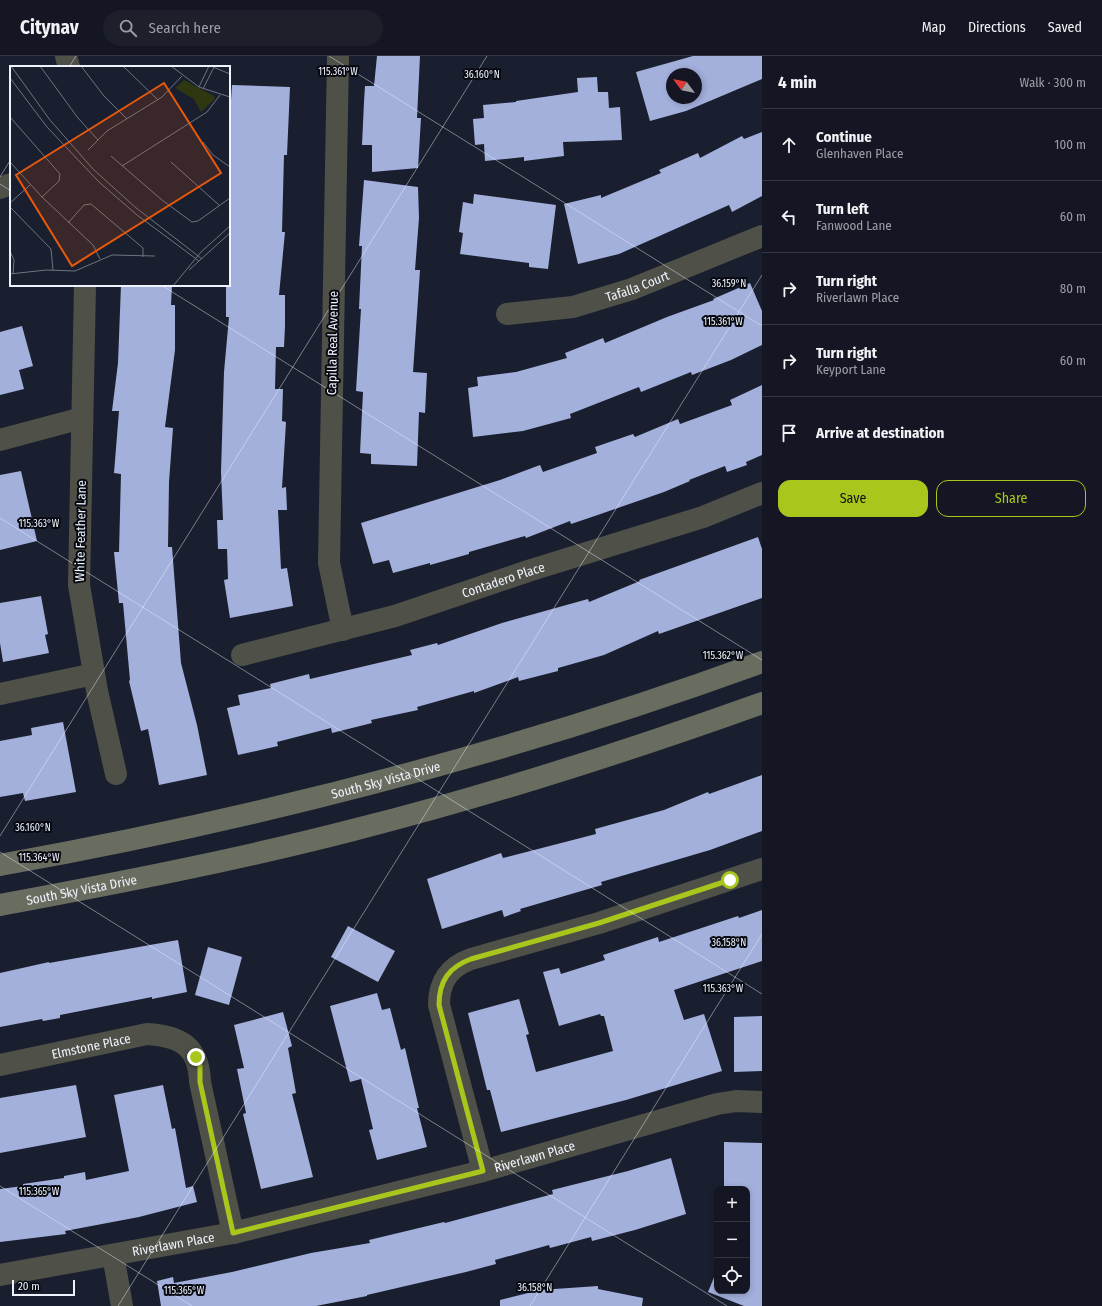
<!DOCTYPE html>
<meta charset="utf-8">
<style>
body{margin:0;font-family:"Fira Sans Condensed",sans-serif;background:#1d202b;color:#f1f3f6}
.controls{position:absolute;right:12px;bottom:12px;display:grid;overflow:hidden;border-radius:8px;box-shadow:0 2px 6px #0003}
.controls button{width:36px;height:36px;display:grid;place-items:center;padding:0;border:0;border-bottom:1px solid #333641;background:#141723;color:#f1f3f6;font:20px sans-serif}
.compass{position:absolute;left:666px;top:12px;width:36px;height:36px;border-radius:50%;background:#141723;box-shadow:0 2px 6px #0003;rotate:302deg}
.scale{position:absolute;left:12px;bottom:10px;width:63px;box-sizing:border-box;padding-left:4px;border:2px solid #eff3fe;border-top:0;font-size:11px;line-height:14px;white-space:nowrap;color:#eff3fe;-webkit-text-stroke:3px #070910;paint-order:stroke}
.stop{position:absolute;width:12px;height:12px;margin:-9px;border:3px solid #a8c71c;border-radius:50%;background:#fff}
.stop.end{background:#a8c71c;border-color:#fff;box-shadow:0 1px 4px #0008}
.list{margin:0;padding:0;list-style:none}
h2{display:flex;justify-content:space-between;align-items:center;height:52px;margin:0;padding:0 16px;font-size:17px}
h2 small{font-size:13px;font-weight:400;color:#9d9fa6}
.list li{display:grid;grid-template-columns:26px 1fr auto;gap:12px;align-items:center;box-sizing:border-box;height:72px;padding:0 16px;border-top:1px solid #333641}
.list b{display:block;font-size:15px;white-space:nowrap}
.list p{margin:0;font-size:13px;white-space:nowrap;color:#9d9fa6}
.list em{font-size:13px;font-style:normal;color:#9d9fa6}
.actions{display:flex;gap:8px;padding:12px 16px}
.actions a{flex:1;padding:9px 0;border:1px solid #a8c71c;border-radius:12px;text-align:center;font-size:14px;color:#a8c71c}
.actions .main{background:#a8c71c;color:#111}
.icon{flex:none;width:22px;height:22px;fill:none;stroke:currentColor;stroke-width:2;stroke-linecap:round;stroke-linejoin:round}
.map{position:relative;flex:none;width:762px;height:1250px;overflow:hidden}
header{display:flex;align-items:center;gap:24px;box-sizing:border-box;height:56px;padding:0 20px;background:#141723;border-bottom:1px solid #333641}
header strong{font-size:19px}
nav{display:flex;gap:22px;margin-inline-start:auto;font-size:14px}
.search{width:280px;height:36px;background:#1d202b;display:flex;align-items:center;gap:10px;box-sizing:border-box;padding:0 14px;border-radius:22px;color:#9d9fa6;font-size:15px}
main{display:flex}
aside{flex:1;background:#141723}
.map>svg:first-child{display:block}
.building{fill:#a3b0dc;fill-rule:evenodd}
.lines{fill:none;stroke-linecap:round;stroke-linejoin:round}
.street{stroke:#4f5148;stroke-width:22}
.secondary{stroke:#696d5f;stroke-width:22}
.route{stroke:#a8c71c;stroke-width:5}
.ticks{fill:none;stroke:#eff3fe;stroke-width:1;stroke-opacity:0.45}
.labels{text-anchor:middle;stroke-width:4;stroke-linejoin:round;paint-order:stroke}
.street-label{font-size:13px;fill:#eff3fe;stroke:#070910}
.inset-road{fill:none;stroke:#6f7482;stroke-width:1}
.view{fill:#e8590c;fill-opacity:0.15;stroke:#e8590c;stroke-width:2}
.inset-edge{fill:none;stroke:#eff3fe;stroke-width:2}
.ticks-label{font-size:10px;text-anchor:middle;fill:#eff3fe;stroke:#070910;stroke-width:4;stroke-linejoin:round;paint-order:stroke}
</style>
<header>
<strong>Citynav</strong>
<div class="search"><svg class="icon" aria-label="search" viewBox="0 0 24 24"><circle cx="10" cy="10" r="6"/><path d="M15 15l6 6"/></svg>Search here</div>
<nav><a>Map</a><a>Directions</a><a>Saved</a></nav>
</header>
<main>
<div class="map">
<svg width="762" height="1250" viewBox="0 0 762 1250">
<rect width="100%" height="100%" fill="#1a1f2f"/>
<g class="building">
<path d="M377 0H420L417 62H421L418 112 372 116V89H362L364 46 365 30H374Z"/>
<path d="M693 0H762V23L686 55 650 65 636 16ZM672 18H696V42H672Z"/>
<path d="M597 21 598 36H608L609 52 620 51 622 84 563 86 564 100 524 105V101L485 105 484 88 475 89 473 63 484 62 483 49 516 46V45L578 36 577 22Z"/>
<path d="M232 29 290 31 287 99H284L282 176H285L279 239H285V270L284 291H276L275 333H283L282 365 286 366 282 432 286 431 287 454H278L281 513 287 512 293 550 230 562 224 524 228 523 227 493H218L217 464H223L221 416 224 316 229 261H226V229H229V75Z"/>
<path d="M762 76V140L732 156 729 149 619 198 578 208 564 148 601 139V142L661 117 659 114 698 97 700 102 742 80 744 83Z"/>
<path d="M364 124 418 131 419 162 415 214H420L413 316 427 317 425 357 419 356 417 410 371 408V398L360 397 363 336 356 335 361 253H359L362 190H359Z"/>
<path d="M474 138 556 149 548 213 529 211V207L460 198 463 177 459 176 463 146 473 148Z"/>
<path d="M750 227 762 255V289L731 304 692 319 691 316 641 336 639 331 570 358 571 362 523 375 473 381 468 332 478 330 477 321 516 316 567 302 565 297 603 282 605 287 667 261 714 244 713 243Z"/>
<path d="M121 229H172L171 249H175V294L165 371 173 372 169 426 168 491H172L181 607 197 669 207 719 159 729 148 673 141 675 129 625 130 624 123 547H119L114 496H119L121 418 114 417 119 355H112L118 307Z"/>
<path d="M22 270 33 310 19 314 24 333 0 339V276Z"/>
<path d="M762 329V399L746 406 747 409 727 416 725 410 689 424 690 425 664 436 586 463 571 468 570 465 526 482 525 480 469 496V498L430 509V507L393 517 389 504 373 508 361 467 500 424 540 409 543 416 597 397 595 391 633 378 635 381 678 363 680 368 732 349 730 344Z"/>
<path d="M21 415 37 485 0 494V419Z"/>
<path d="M758 481 762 493V542L659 578 658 575 604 599 558 612V615L519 625 518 621 474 637V635L417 651 418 654 371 664 372 667 332 677 331 672 277 686 278 690 238 699 227 652 240 649 238 639 271 632 270 628 309 618 310 623 412 599 410 594 437 587 438 589 502 567 588 543 589 546 640 525 639 524Z"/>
<path d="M41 540 48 578 45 579 49 597 3 606 0 587V547Z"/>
<path d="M63 666 76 736 25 745 23 737 0 741V685L32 679 31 672Z"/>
<path d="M762 719V775L710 794 601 826 602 829 520 853 521 855 504 861 502 854 442 873 427 823 501 797 503 802 596 778 595 773 664 754 708 736 709 738Z"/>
<path d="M762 854V905L674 934 684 964 704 958 722 1015 626 1044 501 1076 490 1034H487L468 957 519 943 529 978 526 979 536 1016 613 995 604 960H601L600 958 559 970 543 916 559 912 561 918 605 904 603 899 658 881 659 886 738 860 739 862Z"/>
<path d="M348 870 395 895 378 926 331 901Z"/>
<path d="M178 884 187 936 152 943V941L60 959V962L43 965 42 963 0 971V917L49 906V907Z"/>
<path d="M208 891 242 901 229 949 195 939Z"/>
<path d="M377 937 382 954 390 952 401 994 405 992 419 1052H417L427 1091 377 1104 369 1074 373 1073 361 1023 350 1026 330 950Z"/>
<path d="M283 956 292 990 288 992 296 1037 292 1038 313 1121 261 1133 243 1058 246 1057 237 1013 244 1012 234 969Z"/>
<path d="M762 960V1015L734 1016V961Z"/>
<path d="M76 1029 86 1081 0 1097V1042Z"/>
<path d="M163 1029 172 1073 175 1072 186 1132 193 1130 197 1146 139 1161 65 1175 66 1178 0 1186V1133L23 1130V1128L64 1122V1120L85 1116 86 1124 129 1115 114 1039Z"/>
<path d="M724 1086 762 1087V1250H744L708 1236 717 1214V1235H747V1133L724 1132Z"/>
<path d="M671 1102 686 1158 635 1174 592 1185 591 1181 550 1192 549 1189 495 1204 496 1208 466 1216 367 1239V1240L316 1250H161L157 1225 173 1221 174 1227 232 1216 311 1197 370 1187 369 1184 444 1166 445 1167 553 1138 552 1134 628 1115Z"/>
<path d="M598 1230V1233L643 1242 642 1250H500V1244L540 1234Z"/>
</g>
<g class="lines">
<g class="street">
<path d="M66 0 69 11"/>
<path d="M338 0 329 507 343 574"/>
<path d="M0 132 11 128"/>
<path d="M85 229 79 529 97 635 116 718"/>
<path id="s1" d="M507 258 573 251 632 233 762 180"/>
<path d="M0 384 82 362"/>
<path id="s2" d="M242 599 395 560 528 515 703 461 762 437"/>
<path d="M0 638 94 618"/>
<path id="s3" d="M0 1009 147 978C180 980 199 990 200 1026L233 1177"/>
<path d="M483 1115 439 949C439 925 449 911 471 903L599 867 762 813"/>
<path d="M113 1199 122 1250"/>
<path id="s4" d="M0 1219 233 1177 483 1115 717 1048 736 1045 762 1046"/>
</g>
<g class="secondary">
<path id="s5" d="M0 809C262 762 512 697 762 606"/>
<path id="s6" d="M0 849C118 827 237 804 353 774 491 739 628 695 762 647"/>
</g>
</g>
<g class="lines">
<path class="route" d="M196 1001 200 1010V1026L233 1177 483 1115 439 949C439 925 449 911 471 903L599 867 730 824"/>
</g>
<path class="ticks" d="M329 0 762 270M69 11 76 0M0 121 11 103M0 128 11 135M161 229 762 604M0 462 762 938M0 780 487 0M0 796 727 1250M0 1130 192 1250M118 1250 762 219M530 1250 762 878"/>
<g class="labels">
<g class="street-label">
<text dy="5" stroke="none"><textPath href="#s1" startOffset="134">Tafalla Court</textPath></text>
<text transform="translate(332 287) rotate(-89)" y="5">Capilla Real Avenue</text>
<text transform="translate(80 475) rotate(-89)" y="5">White Feather Lane</text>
<text dy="5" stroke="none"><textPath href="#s2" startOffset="272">Contadero Place</textPath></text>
<text dy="5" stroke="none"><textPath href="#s5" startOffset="395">South Sky Vista Drive</textPath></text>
<text dy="5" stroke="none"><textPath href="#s6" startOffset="83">South Sky Vista Drive</textPath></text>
<text dy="5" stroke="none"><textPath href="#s3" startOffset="93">Elmstone Place</textPath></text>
<text dy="5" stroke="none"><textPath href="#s4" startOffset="548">Riverlawn Place</textPath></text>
<text dy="5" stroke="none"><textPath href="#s4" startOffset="176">Riverlawn Place</textPath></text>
</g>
</g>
<g transform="translate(10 10)">
<rect width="220" height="220" fill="#1a1f2f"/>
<path d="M174 14 204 30 205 33 191 46 184 33 165 22Z" fill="#2e370f"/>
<path class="inset-road" d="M1 0 40 54 83 103 125 141 192 193M30 0 68 52 88 74M71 0 94 30 117 53M113 0 148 34M161 0 189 21 220 31M203 1 220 8M0 12 37 61 89 116 127 149 189 195M189 21 199 0M193 23 204 1M0 51 50 108 49 115 32 131M193 76 203 89 220 101M78 84 97 65 152 31 172 10M101 90 152 134 182 156 188 155 220 132M0 96 32 131 83 179 90 193M161 96 209 139M112 100 197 46 210 29M0 137 20 119M0 141 41 183 43 204M58 157 74 139 81 138 133 182V191M0 185 4 194 3 208M179 204 220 167M0 208 36 204 65 205 102 189 145 190M163 220 191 186 220 160"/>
<path class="view" d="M154 17 211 107 62 200 6 109Z"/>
<rect width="220" height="220" class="inset-edge"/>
</g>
<g class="ticks-label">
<text x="338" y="19">115.361°W</text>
<text x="482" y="22">36.160°N</text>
<text x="729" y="231">36.159°N</text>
<text x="723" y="269">115.361°W</text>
<text x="39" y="471">115.363°W</text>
<text x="723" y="603">115.362°W</text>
<text x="33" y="775">36.160°N</text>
<text x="39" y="805">115.364°W</text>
<text x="729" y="890">36.158°N</text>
<text x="723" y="936">115.363°W</text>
<text x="39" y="1139">115.365°W</text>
<text x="535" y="1235">36.158°N</text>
<text x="184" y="1238">115.365°W</text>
</g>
</svg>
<div class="controls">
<button>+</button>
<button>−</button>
<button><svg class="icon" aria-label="locate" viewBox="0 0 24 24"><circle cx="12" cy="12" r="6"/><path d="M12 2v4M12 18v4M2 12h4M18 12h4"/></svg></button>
</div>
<svg class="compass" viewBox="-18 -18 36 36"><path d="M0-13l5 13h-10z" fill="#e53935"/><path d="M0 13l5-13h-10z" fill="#9d9fa6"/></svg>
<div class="scale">20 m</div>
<div class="stop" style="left:730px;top:824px"></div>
<div class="stop end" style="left:196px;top:1001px"></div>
</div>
<aside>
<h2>4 min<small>Walk · 300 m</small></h2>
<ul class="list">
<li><svg class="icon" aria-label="ahead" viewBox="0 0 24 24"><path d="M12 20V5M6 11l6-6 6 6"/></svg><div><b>Continue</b><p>Glenhaven Place</p></div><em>100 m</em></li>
<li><svg class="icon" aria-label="left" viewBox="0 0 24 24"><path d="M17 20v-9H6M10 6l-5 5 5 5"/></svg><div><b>Turn left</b><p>Fanwood Lane</p></div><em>60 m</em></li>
<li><svg class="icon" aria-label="right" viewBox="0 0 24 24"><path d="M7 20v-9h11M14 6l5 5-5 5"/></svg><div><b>Turn right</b><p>Riverlawn Place</p></div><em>80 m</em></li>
<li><svg class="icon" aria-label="right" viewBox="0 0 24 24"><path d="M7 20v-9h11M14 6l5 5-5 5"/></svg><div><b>Turn right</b><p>Keyport Lane</p></div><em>60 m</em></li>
<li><svg class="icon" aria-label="arrive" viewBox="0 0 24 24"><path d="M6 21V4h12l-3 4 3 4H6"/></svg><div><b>Arrive at destination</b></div></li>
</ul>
<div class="actions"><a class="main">Save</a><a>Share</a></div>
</aside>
</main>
